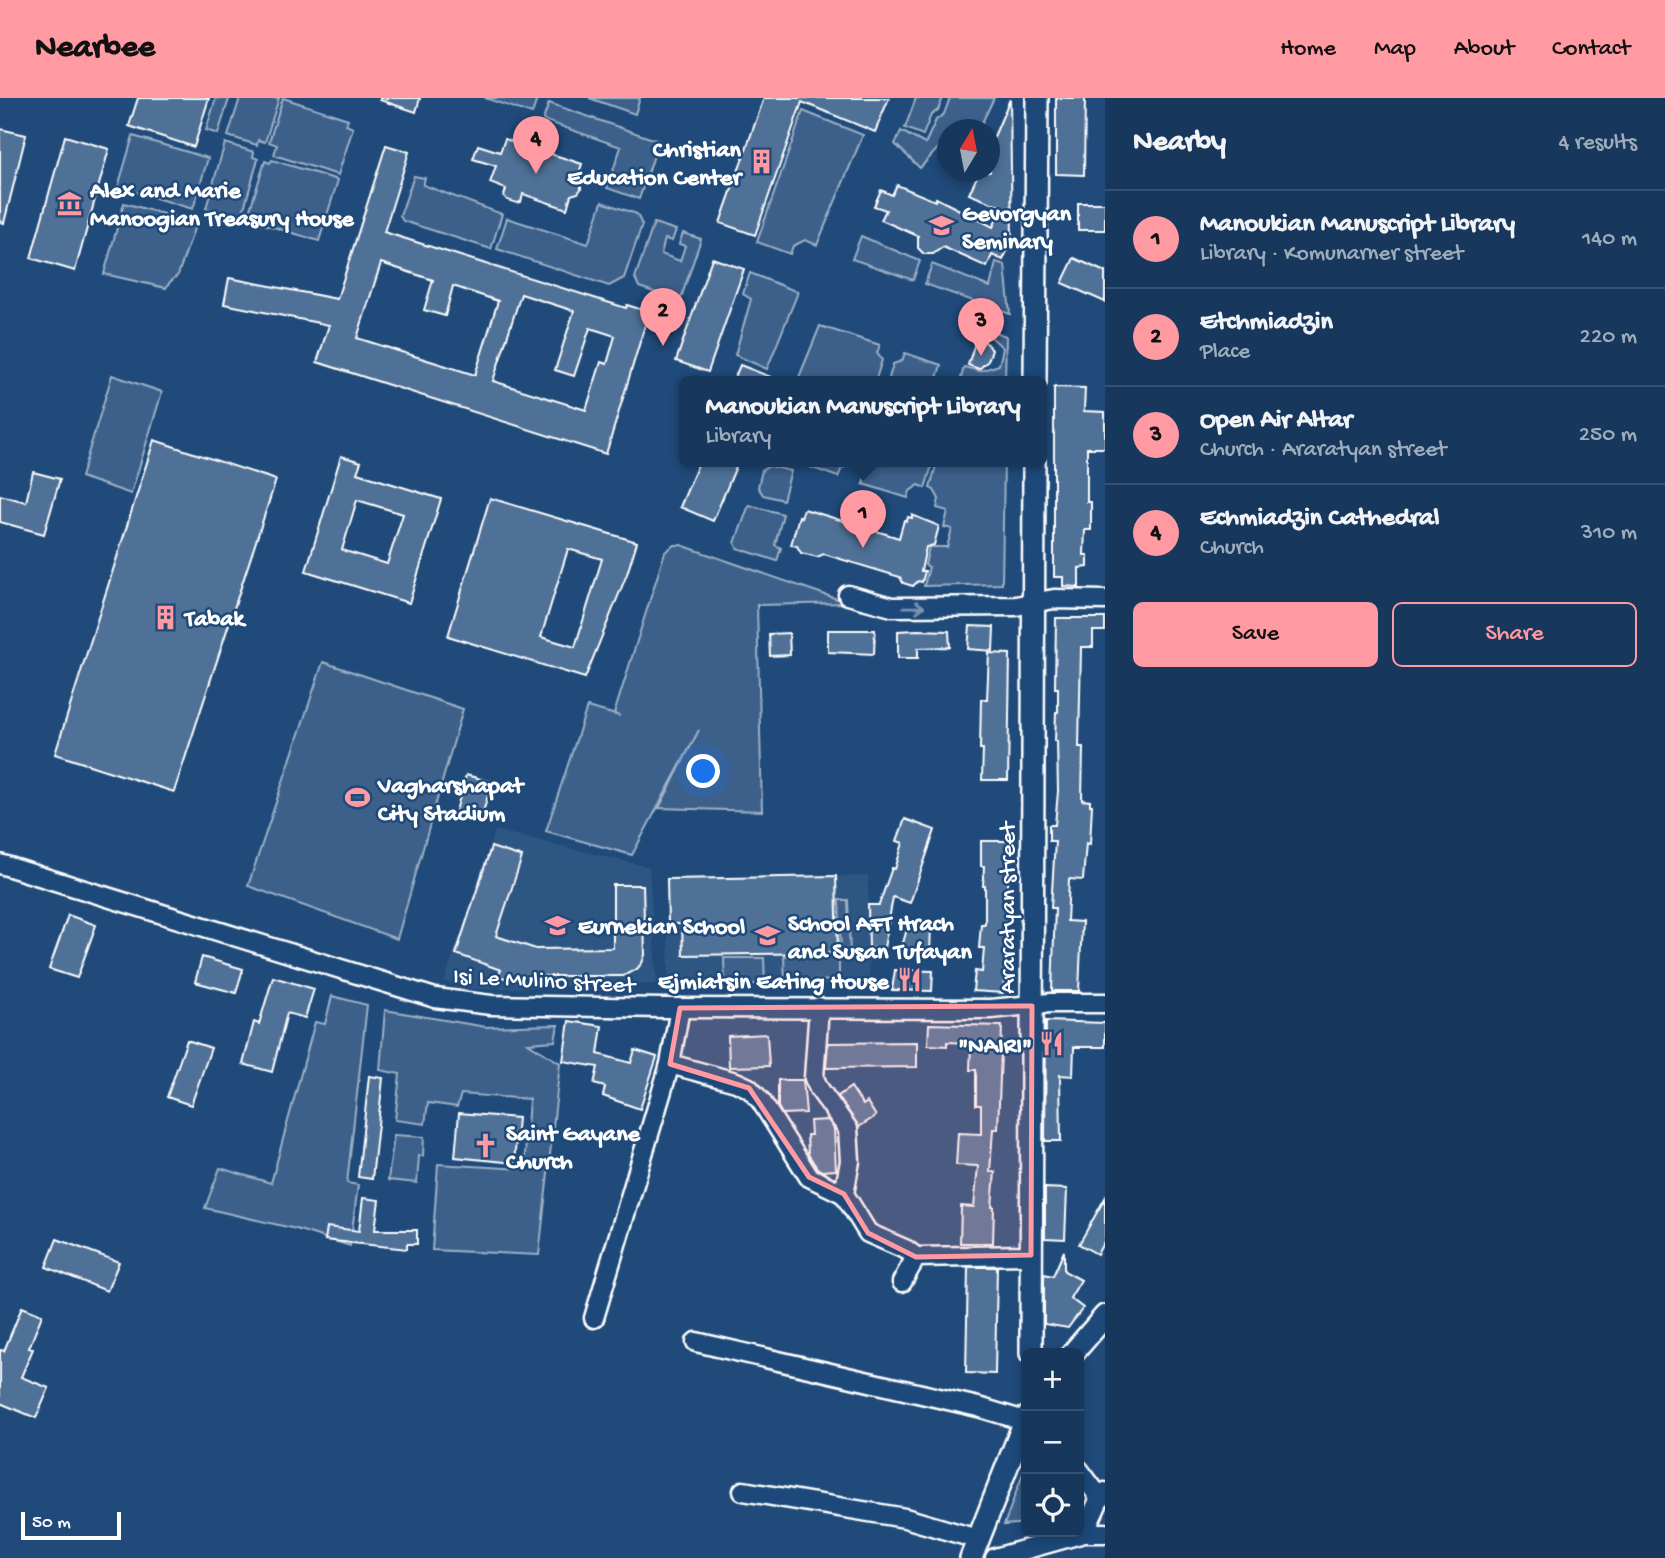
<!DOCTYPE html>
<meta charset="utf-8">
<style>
body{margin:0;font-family:"Gochi Hand",sans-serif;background:#244365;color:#f1f3f6}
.controls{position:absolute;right:21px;bottom:21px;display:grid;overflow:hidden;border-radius:10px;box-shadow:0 4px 10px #0003}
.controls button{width:63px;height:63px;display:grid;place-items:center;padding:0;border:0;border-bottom:2px solid #365272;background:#17385c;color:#f1f3f6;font:35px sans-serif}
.compass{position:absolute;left:937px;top:21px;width:63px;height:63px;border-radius:50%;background:#17385c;box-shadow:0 4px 10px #0003;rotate:10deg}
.scale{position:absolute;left:21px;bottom:18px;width:100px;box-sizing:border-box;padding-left:7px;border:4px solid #fff;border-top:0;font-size:19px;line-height:24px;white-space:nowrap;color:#fff;-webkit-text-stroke:5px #1f4a7a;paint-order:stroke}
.you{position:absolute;left:704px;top:674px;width:24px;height:24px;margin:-18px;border:5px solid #fff;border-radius:50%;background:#1a73e8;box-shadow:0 0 0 10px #1a73e833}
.badge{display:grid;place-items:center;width:46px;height:46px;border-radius:50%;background:#ff9aa2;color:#111;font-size:23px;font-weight:700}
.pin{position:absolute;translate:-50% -58px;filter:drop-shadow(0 2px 4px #0008)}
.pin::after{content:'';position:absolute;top:37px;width:24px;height:21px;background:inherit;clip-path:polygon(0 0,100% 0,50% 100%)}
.popup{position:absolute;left:679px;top:278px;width:368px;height:91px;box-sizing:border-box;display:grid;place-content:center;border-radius:10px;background:#17385c;filter:drop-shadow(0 2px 5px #0005);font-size:23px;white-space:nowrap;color:#9eacbb}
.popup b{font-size:26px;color:#f1f3f6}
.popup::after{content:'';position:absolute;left:50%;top:100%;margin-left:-14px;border:14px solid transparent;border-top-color:#17385c}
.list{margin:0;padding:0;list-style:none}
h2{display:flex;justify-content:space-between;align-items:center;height:91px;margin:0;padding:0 28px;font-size:30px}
h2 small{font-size:23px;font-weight:400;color:#9eacbb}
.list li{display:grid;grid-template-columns:46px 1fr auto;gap:21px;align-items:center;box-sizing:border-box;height:98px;padding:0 28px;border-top:2px solid #365272}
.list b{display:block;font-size:26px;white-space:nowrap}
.list p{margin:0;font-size:23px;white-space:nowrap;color:#9eacbb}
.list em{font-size:23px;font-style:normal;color:#9eacbb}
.actions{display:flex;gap:14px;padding:21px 28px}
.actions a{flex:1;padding:16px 0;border:2px solid #ff9aa2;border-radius:10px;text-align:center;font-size:24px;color:#ff9aa2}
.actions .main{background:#ff9aa2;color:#111}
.icon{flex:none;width:38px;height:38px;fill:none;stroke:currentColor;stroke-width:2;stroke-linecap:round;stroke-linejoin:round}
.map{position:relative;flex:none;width:1105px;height:1460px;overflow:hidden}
header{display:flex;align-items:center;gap:42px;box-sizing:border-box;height:98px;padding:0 35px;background:#ff9aa2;color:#111}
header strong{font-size:33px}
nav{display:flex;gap:38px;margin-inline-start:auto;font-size:24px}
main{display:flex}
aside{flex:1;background:#17385c}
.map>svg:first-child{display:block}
.built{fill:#2e5683}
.green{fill:#3c618b;stroke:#9eb0c5;stroke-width:2}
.building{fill:#507197;stroke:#fff;stroke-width:2;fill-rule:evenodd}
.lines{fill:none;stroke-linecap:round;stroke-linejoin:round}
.minor-casing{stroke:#fff;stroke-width:23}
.major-casing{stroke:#fff;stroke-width:26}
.minor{stroke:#1f4a7a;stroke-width:18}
.major{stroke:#1f4a7a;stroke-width:21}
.oneway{stroke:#7992af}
.marked{fill:#ff9aa2;fill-opacity:0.2;stroke:#ff9aa2;stroke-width:5;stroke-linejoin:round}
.labels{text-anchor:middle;stroke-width:5;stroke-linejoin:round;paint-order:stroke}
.poi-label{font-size:24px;font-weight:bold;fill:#fff;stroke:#1f4a7a;text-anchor:start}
.street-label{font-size:24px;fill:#fff;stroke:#1f4a7a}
</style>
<header>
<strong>Nearbee</strong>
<nav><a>Home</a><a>Map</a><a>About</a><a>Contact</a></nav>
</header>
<main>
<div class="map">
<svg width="1105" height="1460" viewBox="0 0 1105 1460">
<rect width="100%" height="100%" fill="#1f4a7a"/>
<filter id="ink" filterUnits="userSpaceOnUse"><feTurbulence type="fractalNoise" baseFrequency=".0143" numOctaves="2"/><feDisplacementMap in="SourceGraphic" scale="14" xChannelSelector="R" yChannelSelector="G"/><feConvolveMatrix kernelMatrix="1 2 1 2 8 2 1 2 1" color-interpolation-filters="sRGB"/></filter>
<g filter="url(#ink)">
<g class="built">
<path d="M495 732 649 769 657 886 473 891 444 884Z"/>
<path d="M868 778 869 886 669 889 667 781Z"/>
</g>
<g class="green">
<path d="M216 0 229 1 218 36 206 32Z"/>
<path d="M240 0H279L265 44 258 42 257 47 228 38Z"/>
<path d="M283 0 348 21 346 27 353 30 338 77 274 57 277 47 269 44Z"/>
<path d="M485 0H534L537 1 532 16Z"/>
<path d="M589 0H640L635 16Z"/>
<path d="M916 0H943L938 12 931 17 923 37 905 30Z"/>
<path d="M950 0H994L979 31 948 32 947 52 940 48 920 70 895 46 901 33 925 46 936 22 944 16Z"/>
<path d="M549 5 659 43 639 101 607 90 621 49 543 22Z"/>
<path d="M803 13 863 37 817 147 805 142 793 148 790 156 757 144Z"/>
<path d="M133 38 208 60 193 111 118 89Z"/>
<path d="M225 45 254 54 253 59 258 61 241 121 206 110Z"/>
<path d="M272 62 338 82 319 143 247 121 265 63 270 65Z"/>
<path d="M414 78 425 80 423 87 502 116 491 151 403 123 400 118Z"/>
<path d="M602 104 637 116 642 127 624 180 609 188 497 151 507 120 588 146Z"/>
<path d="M124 105 196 125 178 177 170 184 166 190 104 176Z"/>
<path d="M654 125 676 132 672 143 665 141 661 156 680 163 685 148 679 146 683 135 701 141 680 203 639 189 635 180Z"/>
<path d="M861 138 920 163 913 182 852 161Z"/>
<path d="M996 164 1005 167 1010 216 925 186 932 166 990 189Z"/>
<path d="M750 175 798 194 767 271 735 257 751 201 743 196Z"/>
<path d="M820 228 880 247 877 255 882 262 875 284H797Z"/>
<path d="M988 232 1006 238 1005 284H960L964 269 980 273 999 267 1003 250 988 236Z"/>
<path d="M905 255 941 267 937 280 949 284H888L893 266 902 263Z"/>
<path d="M112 277 162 294 131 396 81 379Z"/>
<path d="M796 364H850L849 368 842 370 838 379Z"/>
<path d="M863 364H933L925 390 919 387 910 393 908 400 863 386 865 378 860 373Z"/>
<path d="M937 364H1004L1002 486 924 488 929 469 925 467 929 449H947L952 431 944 429 948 413 937 410 939 401 934 392 930 390Z"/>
<path d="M770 368 791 373 783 402 763 397 758 389 762 372Z"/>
<path d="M749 407 783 416 775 447 781 450 777 463 737 450 735 445Z"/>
<path d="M674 447H681L849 505 757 507 762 713 659 710 699 632 632 757 546 733 587 609 620 618 614 616 665 454Z"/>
<path d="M323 564 463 611 397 841 248 788Z"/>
<path d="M839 802H848L850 855H841Z"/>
<path d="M839 856V882L785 884 784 858Z"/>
<path d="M724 860H764L765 886 725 887Z"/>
<path d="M332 898 367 907 347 1085 358 1087 350 1148 296 1131 205 1110 220 1070 271 1085 315 924 325 926Z"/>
<path d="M385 912 486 929 558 927 555 943 528 945 560 965 539 1157 432 1152 438 1066 524 1071 529 1001 461 996 457 1009 428 1005 425 1026 395 1022 400 976 380 972Z"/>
<path d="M394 1037 424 1039 423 1058H419L417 1085 388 1082Z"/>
<path d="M1026 1367V1425L1004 1427Z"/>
</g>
<g class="building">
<path d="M138 0H209L194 49 129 28Z"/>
<path d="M380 0H420L416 14 380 2Z"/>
<path d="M764 0H889L875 34 802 4 755 137 720 125Z"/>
<path d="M1056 0H1085L1084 77 1056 76Z"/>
<path d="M1010 1 1012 142 1003 162 992 157 987 169 943 149 933 156H924L918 150V138L881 122 886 112 874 108 881 92 892 97 897 87 935 103 936 100 993 129 1002 109 969 96 979 74H990V48Z"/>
<path d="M0 31 26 37 4 125 0 124Z"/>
<path d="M526 37 536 41 538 44 536 51 582 66 577 81 581 86V91L578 95 571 97 567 111 523 96 521 104 517 105 507 102 504 98 506 91 490 85 496 68 473 61 478 47 500 54 505 41 520 46 522 39Z"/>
<path d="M65 38 109 51 75 173 31 160Z"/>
<path d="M386 47 409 54 384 134 626 210 627 207 649 214 606 356 317 264 329 227 224 206 229 180 337 201ZM381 165 433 182 424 212 445 218 453 188 498 203 475 277 357 240ZM521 196 574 213 555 272 574 278 590 230 615 238 607 266 601 264 586 312 493 283Z"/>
<rect x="1078" y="105" width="27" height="27"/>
<path d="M712 160 744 171 708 274 676 263Z"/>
<path d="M1074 160 1105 174V204L1062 185Z"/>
<path d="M966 209 988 216 982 236 960 229Z"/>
<path d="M978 235 992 252 988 263 979 271 968 267Z"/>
<path d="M740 267 781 283 780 284H733Z"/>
<path d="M1054 289 1085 290 1084 313 1105 314V350H1087V404H1091V432H1085L1084 457H1088V469L1079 470V489L1063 488V479H1054Z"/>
<path d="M154 342 276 382 174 694 55 656Z"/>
<path d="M341 358 361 364 357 375 441 401 409 505 306 473ZM357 402 403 416 387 466 342 452Z"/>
<path d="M699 364H738L713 423 680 409Z"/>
<path d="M33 374 60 381 44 436 0 424V397L26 404Z"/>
<path d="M490 400 637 444 627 476 585 580 448 538ZM568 451 602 461 575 549 541 539Z"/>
<path d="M804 411 899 440 904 422 907 423 908 419 912 420V417L939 428 934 447 926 449 921 473H925L922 484 918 483 913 488 903 485 900 479 824 456 817 459 801 455 797 448 791 447 799 418 801 419Z"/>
<path d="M1056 520H1105V533H1093V549H1081L1079 649H1083L1082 702 1090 703V707H1092L1090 746 1086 745 1083 782 1069 781 1067 823 1082 824 1079 893H1052L1055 810H1051L1055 743H1049V727H1055L1058 693 1057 643H1055L1056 614H1058V590H1055Z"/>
<path d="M970 528 994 529 993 553 968 551Z"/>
<path d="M828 532H875L874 556 828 554Z"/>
<path d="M917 532 949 533 950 549 918 550V560H898V533Z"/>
<path d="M789 535 790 557 770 558 769 536Z"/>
<path d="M989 555 1010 556 1008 682H982L983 651H980L981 601H987Z"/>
<path d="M466 677 492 684 481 721 456 713Z"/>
<path d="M905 721 935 732 910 805 893 799 884 850H869L868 807H879L892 770 895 771 903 745 897 743Z"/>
<path d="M981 743H1008V814L1003 895 973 893 975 873 982 874 984 850H979L981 826H985V788H983L984 768H981Z"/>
<path d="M491 749 522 759 496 838 536 851 613 850V787H643L645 857 642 865 637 871 623 878H537L526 881 524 885 498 878 501 872 456 856Z"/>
<path d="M836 778 838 855 683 857 682 826H668L667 781Z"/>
<path d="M68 817 96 827 77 880 49 871Z"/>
<path d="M909 824 931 825 930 857 901 852Z"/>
<path d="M202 859 243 871 236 895 195 884Z"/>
<path d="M895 872 933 873 932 893 892 892Z"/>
<path d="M273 879 314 891 305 920 287 915 272 974 243 966 254 924 259 926Z"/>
<path d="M569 923 602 928 598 956 631 965 635 952 657 959 640 1011 603 998 605 989 594 986 598 969 563 963Z"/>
<path d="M1046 923 1105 925V949H1074L1073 978 1060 977 1061 1043H1045Z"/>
<path d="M929 926 1002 928 998 1031H993L990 1074H995L992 1109H994L993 1145H960L961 1108 974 1109 978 1068 956 1067 958 1035 981 1036V1007H976V972H970L971 945 947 944V948L928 947Z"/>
<path d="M767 936 769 968 729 969 728 938Z"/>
<path d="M187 942 211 950 191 1007 167 999Z"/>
<path d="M917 944V969L826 970 828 945Z"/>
<path d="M369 978 383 980 372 1081 358 1079Z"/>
<path d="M778 982H803L806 1015 782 1016 778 1009Z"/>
<path d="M851 989 863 1007 867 1004 876 1018 859 1029 838 998Z"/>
<path d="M459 1015 518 1020 514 1065 455 1059Z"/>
<path d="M828 1022 834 1031 836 1072 822 1073 817 1070 808 1056 807 1037H811L810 1023Z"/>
<path d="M1045 1090 1067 1091 1065 1141 1045 1140Z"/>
<path d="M363 1100 379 1102 375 1132H417V1146H407V1151L325 1142 327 1129 359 1133Z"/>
<path d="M1105 1100V1142L1097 1156 1079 1146Z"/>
<path d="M57 1141 119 1164 107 1193 46 1169Z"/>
<path d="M1064 1153V1173L1081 1182 1070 1200 1083 1210 1068 1230 1044 1226V1176L1053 1178Z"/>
<path d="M968 1169H997L995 1276 966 1275Z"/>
<path d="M22 1209 42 1217 29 1250 33 1251 21 1279 49 1290 36 1320 0 1305V1252L4 1253Z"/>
</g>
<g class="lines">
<defs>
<g id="minor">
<path d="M848 497 892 509 1016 508 1054 501 1105 502"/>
<path d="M0 766 435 900 491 907 664 910 991 911 1050 905H1105"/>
<path d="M819 909 814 980 819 991 848 1031 850 1063 844 1096 868 1135 907 1152 916 1159"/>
<path d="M680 910 670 966 736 984 749 990 761 1003 809 1079 844 1096"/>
<path d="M902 1184 916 1159 1031 1157"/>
<path d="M594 1220 670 966"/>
<path d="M696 1244 978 1309 1025 1323"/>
<path d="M1079 1372 1100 1400"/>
<path d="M743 1393 905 1420 977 1441"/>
<path d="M1084 1435 1100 1400 1105 1394"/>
<path d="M995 1460 1084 1435H1105"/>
</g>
<g id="major">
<path d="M1035 284 1037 0"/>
<path d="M1031 1255 1034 364"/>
<path d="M1073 1255 1105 1218"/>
<path d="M971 1460 1026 1320"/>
</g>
</defs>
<use href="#minor" class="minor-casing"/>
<use href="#major" class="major-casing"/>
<use href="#minor" class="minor"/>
<use href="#major" class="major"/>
</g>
<defs><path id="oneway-shaft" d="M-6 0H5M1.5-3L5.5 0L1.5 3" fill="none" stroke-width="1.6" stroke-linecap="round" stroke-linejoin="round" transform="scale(1.75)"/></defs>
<use class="oneway" href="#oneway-shaft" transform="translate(914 509) rotate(-1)"/>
</g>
<path class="marked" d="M1032 908 1031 1157 916 1159 868 1135 844 1096 809 1079 749 990 670 966 680 910Z"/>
<defs>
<symbol id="building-bare" viewBox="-9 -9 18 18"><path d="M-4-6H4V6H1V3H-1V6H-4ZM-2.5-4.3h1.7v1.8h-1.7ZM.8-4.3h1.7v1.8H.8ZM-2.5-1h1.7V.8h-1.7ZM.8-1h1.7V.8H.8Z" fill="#ff9aa2" stroke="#1f4a7a" stroke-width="2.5" paint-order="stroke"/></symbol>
<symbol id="museum-bare" viewBox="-9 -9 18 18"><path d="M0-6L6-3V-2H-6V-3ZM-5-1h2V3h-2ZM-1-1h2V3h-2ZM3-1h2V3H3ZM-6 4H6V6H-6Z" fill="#ff9aa2" stroke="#1f4a7a" stroke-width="2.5" paint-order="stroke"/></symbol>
<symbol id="university-bare" viewBox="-9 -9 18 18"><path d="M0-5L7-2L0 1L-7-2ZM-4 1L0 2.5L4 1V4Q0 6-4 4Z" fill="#ff9aa2" stroke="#1f4a7a" stroke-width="2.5" paint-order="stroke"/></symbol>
<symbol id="stadium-bare" viewBox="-9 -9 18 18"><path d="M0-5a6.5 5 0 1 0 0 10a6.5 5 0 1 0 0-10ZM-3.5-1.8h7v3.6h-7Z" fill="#ff9aa2" stroke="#1f4a7a" stroke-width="2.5" paint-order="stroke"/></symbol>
<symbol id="school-bare" viewBox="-9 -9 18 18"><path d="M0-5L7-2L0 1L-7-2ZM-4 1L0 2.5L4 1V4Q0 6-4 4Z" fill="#ff9aa2" stroke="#1f4a7a" stroke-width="2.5" paint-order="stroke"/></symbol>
<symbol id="restaurant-bare" viewBox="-9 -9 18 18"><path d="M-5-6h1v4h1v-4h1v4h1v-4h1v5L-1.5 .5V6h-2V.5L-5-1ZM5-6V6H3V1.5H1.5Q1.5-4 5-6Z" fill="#ff9aa2" stroke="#1f4a7a" stroke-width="2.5" paint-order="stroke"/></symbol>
<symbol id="church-bare" viewBox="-9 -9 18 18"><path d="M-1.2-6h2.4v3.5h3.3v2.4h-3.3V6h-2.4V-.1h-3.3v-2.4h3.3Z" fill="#ff9aa2" stroke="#1f4a7a" stroke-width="2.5" paint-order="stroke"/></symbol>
</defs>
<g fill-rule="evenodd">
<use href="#building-bare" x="744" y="46" width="35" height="35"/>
<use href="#museum-bare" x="52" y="88" width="35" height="35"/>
<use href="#university-bare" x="924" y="110" width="35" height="35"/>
<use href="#building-bare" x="148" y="502" width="35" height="35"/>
<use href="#stadium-bare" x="340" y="682" width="35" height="35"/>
<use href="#school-bare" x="540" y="810" width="35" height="35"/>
<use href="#school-bare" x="750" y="820" width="35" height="35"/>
<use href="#restaurant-bare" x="892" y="864" width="35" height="35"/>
<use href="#restaurant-bare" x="1034" y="928" width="35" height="35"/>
<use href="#church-bare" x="468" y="1030" width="35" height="35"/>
</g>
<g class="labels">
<g class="poi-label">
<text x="741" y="58" text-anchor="end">Christian<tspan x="741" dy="28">Education Center</tspan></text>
<text x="90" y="99">Alex and Marie<tspan x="90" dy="28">Manoogian Treasury House</tspan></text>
<text x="962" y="122">Gevorgyan<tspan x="962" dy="28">Seminary</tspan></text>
<text x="185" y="527">Tabak</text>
<text x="378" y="694">Vagharshapat<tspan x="378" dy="28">City Stadium</tspan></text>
<text x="788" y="832">School AFT Hrach<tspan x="788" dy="28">and Susan Tufayan</tspan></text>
<text x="578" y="835">Eurnekian School</text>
<text x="889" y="890" text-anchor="end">Ejmiatsin Eating House</text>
<text x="1032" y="954" text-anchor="end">"NAIRI"</text>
<text x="506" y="1042">Saint Gayane<tspan x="506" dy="28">Church</tspan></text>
</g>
<g class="street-label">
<text transform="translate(1006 810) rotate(-90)" y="8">Araratyan street</text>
<text transform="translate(544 881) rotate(3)" y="8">Isi Le Mulino street</text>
</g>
</g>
</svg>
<div class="controls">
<button>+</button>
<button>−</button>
<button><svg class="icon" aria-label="locate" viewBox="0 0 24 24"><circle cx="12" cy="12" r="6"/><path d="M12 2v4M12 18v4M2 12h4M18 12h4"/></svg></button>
</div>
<svg class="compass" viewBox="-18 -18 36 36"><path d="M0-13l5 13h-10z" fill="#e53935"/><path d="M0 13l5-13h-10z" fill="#9eacbb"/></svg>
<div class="scale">50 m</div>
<div class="you"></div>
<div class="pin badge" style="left:863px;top:450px">1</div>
<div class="popup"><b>Manoukian Manuscript Library</b>Library</div>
<div class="pin badge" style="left:663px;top:248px">2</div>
<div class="pin badge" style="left:981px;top:258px">3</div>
<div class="pin badge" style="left:536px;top:76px">4</div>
</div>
<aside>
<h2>Nearby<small>4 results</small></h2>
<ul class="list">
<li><span class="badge">1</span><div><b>Manoukian Manuscript Library</b><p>Library · Komunarner street</p></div><em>140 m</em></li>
<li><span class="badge">2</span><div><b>Etchmiadzin</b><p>Place</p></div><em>220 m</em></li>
<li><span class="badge">3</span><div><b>Open Air Altar</b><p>Church · Araratyan street</p></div><em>250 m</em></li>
<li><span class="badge">4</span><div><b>Echmiadzin Cathedral</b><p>Church</p></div><em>310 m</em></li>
</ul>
<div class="actions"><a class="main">Save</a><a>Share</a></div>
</aside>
</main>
